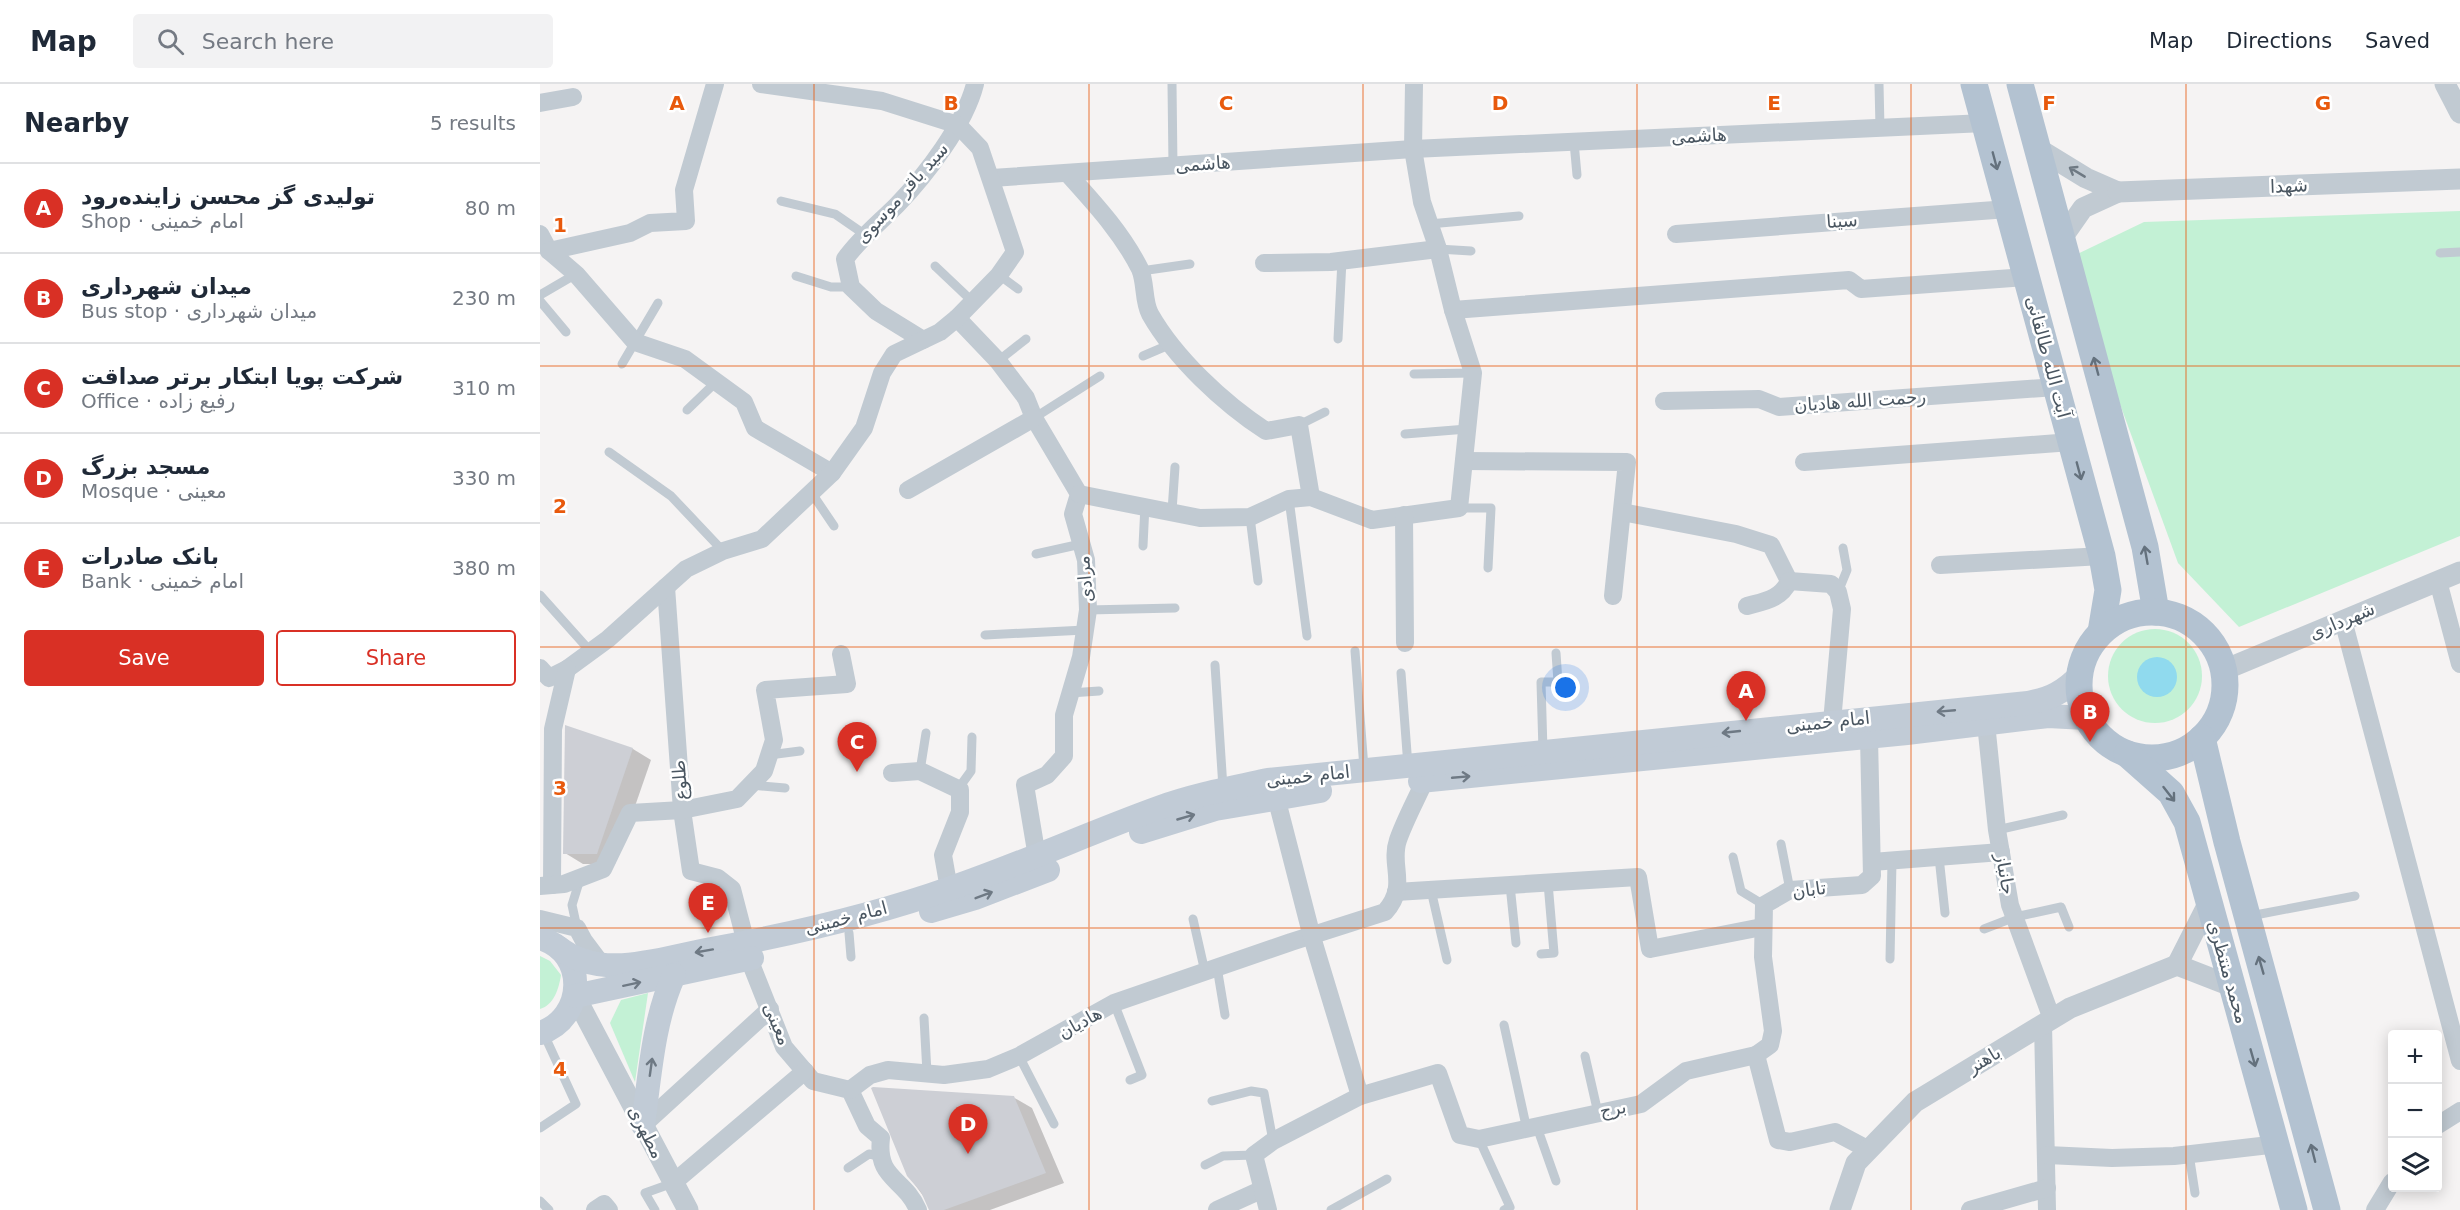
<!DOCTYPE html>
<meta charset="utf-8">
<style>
body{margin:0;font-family:"DejaVu Sans","Noto Naskh Arabic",sans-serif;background:#f2f2f3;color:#1f2937}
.controls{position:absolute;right:18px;bottom:18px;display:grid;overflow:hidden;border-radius:6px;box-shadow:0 3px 15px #0003}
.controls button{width:54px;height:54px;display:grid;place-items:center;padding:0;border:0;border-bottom:2px solid #e0e1e3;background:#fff;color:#1f2937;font:30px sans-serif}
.you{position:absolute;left:1026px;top:604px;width:21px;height:21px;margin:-15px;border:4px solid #fff;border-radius:50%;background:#1a73e8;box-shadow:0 0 0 9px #1a73e833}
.badge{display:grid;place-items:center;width:39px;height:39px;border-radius:50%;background:#d93025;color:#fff;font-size:20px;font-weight:700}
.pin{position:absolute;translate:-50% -50px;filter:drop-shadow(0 2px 3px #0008)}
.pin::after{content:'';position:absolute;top:32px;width:21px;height:18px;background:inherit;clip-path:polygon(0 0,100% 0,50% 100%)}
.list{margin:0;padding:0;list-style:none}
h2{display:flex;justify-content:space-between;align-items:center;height:78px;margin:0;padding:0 24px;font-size:26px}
h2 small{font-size:20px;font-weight:400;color:#747a83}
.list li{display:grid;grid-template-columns:39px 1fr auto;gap:18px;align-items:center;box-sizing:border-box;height:90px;padding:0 24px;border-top:2px solid #e0e1e3}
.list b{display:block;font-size:22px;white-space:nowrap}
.list p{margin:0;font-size:20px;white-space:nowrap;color:#747a83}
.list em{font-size:20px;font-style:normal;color:#747a83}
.actions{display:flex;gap:12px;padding:18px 24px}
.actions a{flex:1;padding:14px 0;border:2px solid #d93025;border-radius:6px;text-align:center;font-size:21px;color:#d93025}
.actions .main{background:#d93025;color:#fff}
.icon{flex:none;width:33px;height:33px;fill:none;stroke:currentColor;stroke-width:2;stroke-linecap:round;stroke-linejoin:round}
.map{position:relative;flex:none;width:1920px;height:1126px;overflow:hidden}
header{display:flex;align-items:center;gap:36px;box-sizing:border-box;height:84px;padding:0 30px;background:#fff;border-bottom:2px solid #e0e1e3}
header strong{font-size:28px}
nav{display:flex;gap:33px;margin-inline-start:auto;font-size:21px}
.search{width:420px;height:54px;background:#f2f2f3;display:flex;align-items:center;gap:15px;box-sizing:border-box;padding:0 21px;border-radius:6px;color:#747a83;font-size:22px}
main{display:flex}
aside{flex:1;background:#fff}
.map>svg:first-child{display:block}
.green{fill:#c3f1d5}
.water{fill:#90daee}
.shadow{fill:#0003}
.building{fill:#cdcfd5}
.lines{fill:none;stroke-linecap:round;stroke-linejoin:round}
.service{stroke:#c1cad2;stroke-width:9}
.minor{stroke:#c1cad2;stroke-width:18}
.tertiary{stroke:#c1cad2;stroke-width:21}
.secondary{stroke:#c1cbd6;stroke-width:24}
.primary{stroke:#b3c2d1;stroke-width:27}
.oneway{stroke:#64717d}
.oneway2{stroke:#6e7983}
.oneway3{stroke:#6e7984}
.grid{fill:none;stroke:#e8590c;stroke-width:1.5;stroke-opacity:0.55}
.labels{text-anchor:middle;stroke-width:5;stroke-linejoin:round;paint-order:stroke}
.street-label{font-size:18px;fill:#4a5661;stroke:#fff}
.grid-label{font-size:20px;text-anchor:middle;font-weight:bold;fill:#e8590c;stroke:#fff;stroke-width:5;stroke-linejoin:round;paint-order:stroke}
</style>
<header>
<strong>Map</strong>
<div class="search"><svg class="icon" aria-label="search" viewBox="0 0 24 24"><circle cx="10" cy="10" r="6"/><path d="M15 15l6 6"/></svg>Search here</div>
<nav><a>Map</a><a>Directions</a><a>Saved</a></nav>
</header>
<main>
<aside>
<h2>Nearby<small>5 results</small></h2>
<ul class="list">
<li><span class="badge">A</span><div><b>تولیدی گز محسن زاینده‌رود</b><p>Shop · امام خمینی</p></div><em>80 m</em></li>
<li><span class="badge">B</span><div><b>میدان شهرداری</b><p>Bus stop · میدان شهرداری</p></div><em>230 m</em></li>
<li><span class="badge">C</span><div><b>شرکت پویا ابتکار برتر صداقت</b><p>Office · رفیع زاده</p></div><em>310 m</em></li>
<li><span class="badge">D</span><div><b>مسجد بزرگ</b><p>Mosque · معینی</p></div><em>330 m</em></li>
<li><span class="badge">E</span><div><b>بانک صادرات</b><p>Bank · امام خمینی</p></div><em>380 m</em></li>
</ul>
<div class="actions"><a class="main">Save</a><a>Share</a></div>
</aside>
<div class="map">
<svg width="1920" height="1126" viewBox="0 0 1920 1126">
<rect width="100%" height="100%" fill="#f5f3f3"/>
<g class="green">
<path d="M1920 127V452L1699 543 1638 479 1527 175 1604 138Z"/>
<circle cx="1615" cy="592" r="47"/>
<path d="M0 872 10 877 21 891C19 904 14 921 0 925Z"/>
<path d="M108 909 95 998 70 939 81 916Z"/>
</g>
<circle class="water" cx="1617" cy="593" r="20"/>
<g class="shadow">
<path d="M27 643 93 665 111 676 75 780H43L25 769Z"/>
<path d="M473 1013 492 1024 524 1099 450 1126H389V1120L368 1091Z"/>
</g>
<g class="building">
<path d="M25 641 93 664 57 770H23Z"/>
<path d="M333 1003 474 1012 506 1089 404 1126H389L381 1108 367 1092 331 1004Z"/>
</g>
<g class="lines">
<g class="service">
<path d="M632 0 633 82"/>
<path d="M1339 0 1340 44"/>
<path d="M1034 58 1037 91"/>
<path d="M241 117 295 130 324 150"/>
<path d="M889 140 979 132"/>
<path d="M898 165 931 167"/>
<path d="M1900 169 1920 168"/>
<path d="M395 182 433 218"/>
<path d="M601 187 650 180"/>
<path d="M459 191 478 205"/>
<path d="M256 192 291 203H311"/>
<path d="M0 211 36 190"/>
<path d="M0 217 26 248"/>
<path d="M798 255 802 176"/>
<path d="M603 272 631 260"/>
<path d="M458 277 486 255"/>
<path d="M82 280 118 219"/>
<path d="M874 290 933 289"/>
<path d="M147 326 175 299"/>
<path d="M494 334 560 292"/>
<path d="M759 341 785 328"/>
<path d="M865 350 927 345"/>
<path d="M69 368 131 412 183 467"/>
<path d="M271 408 294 442"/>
<path d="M749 415 767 552"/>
<path d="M919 424H951L948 484"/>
<path d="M632 427 635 383"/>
<path d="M710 433 718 497"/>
<path d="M603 462 605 421"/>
<path d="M496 470 541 460"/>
<path d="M1298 508 1307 486 1303 464"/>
<path d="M0 511 51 568"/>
<path d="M548 526 635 524"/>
<path d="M445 551 545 546"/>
<path d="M815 567 824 684"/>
<path d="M675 581 683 704"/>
<path d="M861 589 868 682"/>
<path d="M530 609 559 607"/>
<path d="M1003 667 1001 598H1018L1016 569"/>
<path d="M229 671 260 667"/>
<path d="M380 687 386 649"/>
<path d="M211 701 245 704"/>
<path d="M418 705 431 687 432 653"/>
<path d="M1457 746 1523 731"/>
<path d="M1241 760 1250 806"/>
<path d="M1193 773 1201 807 1224 821"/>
<path d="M1399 773 1405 829"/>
<path d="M970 801 976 859"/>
<path d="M891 806 907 876"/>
<path d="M1710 832 1815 812"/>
<path d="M653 835 665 888"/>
<path d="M37 844 32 821 40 795"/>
<path d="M1444 845 1475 833 1521 823 1529 843"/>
<path d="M309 849 311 873"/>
<path d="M1001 870 1014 869 1008 799"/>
<path d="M1350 875 1352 777"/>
<path d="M677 883 685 931"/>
<path d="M574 919 602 991 590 996"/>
<path d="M384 934 387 989"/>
<path d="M964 941 987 1046"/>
<path d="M479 972 514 1040"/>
<path d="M1045 972 1058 1029"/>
<path d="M672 1017 711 1007 724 1009 733 1057"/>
<path d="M997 1043 1016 1097"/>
<path d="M0 1044 36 1020 3 948"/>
<path d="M939 1055 970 1123 964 1126"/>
<path d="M1649 1070 1655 1109"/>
<path d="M665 1081 683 1072 714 1071"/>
<path d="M308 1084 329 1070 339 1072"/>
<path d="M0 1117 9 1126"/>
<path d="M115 1126 105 1109 133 1099"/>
<path d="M791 1126 847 1095"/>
</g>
<g class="minor">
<path d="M0 19 33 13"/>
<path d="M528 90C555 120 582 149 600 185 606 199 603 217 610 230 635 274 683 319 726 347L759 341 771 413"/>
<path d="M452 94 873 65 1445 39"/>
<path d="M0 150 9 167 36 190 95 258 145 275 204 318 215 344 292 389"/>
<path d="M1136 150 1468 125"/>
<path d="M9 167 90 149 110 139 146 137 144 106 175 0"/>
<path d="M724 179 791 178 898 165"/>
<path d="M913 226 1309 196 1321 205 1486 193"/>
<path d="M417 234 458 277 486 314 494 334 539 410 533 430 546 476 548 526 541 573 524 631V672L507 691 485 701 497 773"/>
<path d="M383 256 336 227 311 203 305 175C321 153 338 140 357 121 386 91 425 40 435 0"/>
<path d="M1124 317 1219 315 1239 323 1516 303"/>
<path d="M924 377 1087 378 1073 512"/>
<path d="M1264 378 1531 358"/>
<path d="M368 406 494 334"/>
<path d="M539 410 660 434 710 433 749 415 771 413 832 436 919 424 933 289 913 226 898 165 882 118 873 65 874 0"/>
<path d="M1082 428 1196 450 1231 461 1249 497C1241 515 1225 517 1207 522"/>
<path d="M864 431 865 559"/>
<path d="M1400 481 1562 472"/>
<path d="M1249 497 1291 500 1298 508 1302 525 1292 638"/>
<path d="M1898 497 1920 580"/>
<path d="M126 503 142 726 151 787 178 794 192 805 206 859"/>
<path d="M1803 536 1920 977"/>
<path d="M0 584 9 594 27 585 68 555 146 485 183 467 222 455 292 389 324 344 342 289 354 270 400 248 417 234 459 191 475 168 440 64 418 41 342 17 221 0"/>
<path d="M1446 639 1457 746 1470 821 1512 935"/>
<path d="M352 689 380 687 420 706V728L403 771 409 805"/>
<path d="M1332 778 1461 768"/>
<path d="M12 801 13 645 27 585"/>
<path d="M0 802 24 800 63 785 90 729 142 726 197 715 224 687 234 656 225 606 307 600 301 570"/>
<path d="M856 808 1098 793 1110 865 1222 843"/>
<path d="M0 835 37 844 44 857 62 881"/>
<path d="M209 875 244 963 273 997 310 1006 327 1042 341 1054C336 1096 364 1093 378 1126"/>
<path d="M1503 940 1507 1126"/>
<path d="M1216 971 1230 961 1233 947 1223 873 1224 821 1250 806 1322 801 1332 792 1329 653"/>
<path d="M310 1006 330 991 348 986 404 991 448 985 479 972 574 919 751 858 845 828C869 801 849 782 858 756 865 736 876 716 885 696"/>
<path d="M820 1012 898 989 920 1051 939 1055 1101 1020 1146 987 1216 971 1238 1056 1250 1058 1295 1048 1329 1066"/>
<path d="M103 1041 230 925"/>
<path d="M1898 1041 1920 1027"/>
<path d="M1507 1071 1572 1074 1634 1072 1738 1060"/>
<path d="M133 1099 265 987"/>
<path d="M55 1126 64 1120 69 1126"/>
<path d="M677 1126 721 1106"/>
<path d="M728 1126 714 1071 733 1057 820 1012 772 853 736 713"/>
<path d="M1430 1126 1507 1104"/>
<path d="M1835 1126 1852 1098"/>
</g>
<g class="tertiary">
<path d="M1905 0 1920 29"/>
<path d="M1497 64 1546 94 1578 108 1543 124 1522 154"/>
<path d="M1578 108 1920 95"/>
<path d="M1684 586 1920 488"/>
<path d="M1669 818 1637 881 1691 902"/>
<path d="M35 912 148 1126"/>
<path d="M1300 1126 1316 1079 1375 1018 1530 924 1637 881"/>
</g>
<g class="secondary">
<path d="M880 697 1367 649 1508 632 1546 634"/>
<path d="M601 748 675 725 780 707"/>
<path d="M391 827 435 814 508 786"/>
<path d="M0 854C48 868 46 934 0 949"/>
<path d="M18 863C60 897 118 875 166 866 248 851 332 832 411 804 481 780 549 749 618 724 654 711 691 704 728 696L1488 619C1509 615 1525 608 1540 591"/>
<path d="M35 912 212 874"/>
<path d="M103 1041C110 990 113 938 134 891"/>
</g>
<g class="primary">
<path d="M1434 0 1562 472 1568 506 1561 548"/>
<path d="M1480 0 1605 463 1616 528"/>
<circle cx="1612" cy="601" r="73"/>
<path d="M1662 654 1687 758 1787 1126"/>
<path d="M1587 670 1631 709 1647 738 1754 1126"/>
</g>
</g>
<defs><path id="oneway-shaft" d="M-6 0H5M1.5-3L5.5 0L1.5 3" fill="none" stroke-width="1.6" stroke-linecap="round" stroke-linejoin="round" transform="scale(1.5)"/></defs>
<g class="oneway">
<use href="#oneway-shaft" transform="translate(1455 77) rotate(75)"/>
<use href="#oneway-shaft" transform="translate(1556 282) rotate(-105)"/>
<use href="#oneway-shaft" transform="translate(1539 387) rotate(75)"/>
<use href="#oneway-shaft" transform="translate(1606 471) rotate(-100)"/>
<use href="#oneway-shaft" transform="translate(1629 710) rotate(52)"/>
<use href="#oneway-shaft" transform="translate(1721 881) rotate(-106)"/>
<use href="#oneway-shaft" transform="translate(1713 974) rotate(74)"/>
<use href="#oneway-shaft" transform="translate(1773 1069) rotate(-104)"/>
</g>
<use class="oneway2" href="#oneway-shaft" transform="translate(1537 88) rotate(-149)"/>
<g class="oneway3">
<use href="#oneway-shaft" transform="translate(1406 627) rotate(175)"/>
<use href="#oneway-shaft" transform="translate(1191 648) rotate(174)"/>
<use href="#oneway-shaft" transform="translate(921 693) rotate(-5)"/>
<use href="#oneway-shaft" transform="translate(646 733) rotate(-16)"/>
<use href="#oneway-shaft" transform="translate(444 811) rotate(-21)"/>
<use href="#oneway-shaft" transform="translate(164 867) rotate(170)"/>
<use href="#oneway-shaft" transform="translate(92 900) rotate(-12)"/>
<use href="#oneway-shaft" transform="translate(111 983) rotate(-82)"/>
</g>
<path class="grid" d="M274 0V1126M549 0V1126M823 0V1126M1097 0V1126M1371 0V1126M1646 0V1126M0 282H1920M0 563H1920M0 844H1920"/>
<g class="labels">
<g class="street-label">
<text transform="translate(1159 52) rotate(-3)" y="6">هاشمی</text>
<text transform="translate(663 80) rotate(-4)" y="6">هاشمی</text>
<text transform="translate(1749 102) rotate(-2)" y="6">شهدا</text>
<text transform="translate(362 109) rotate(-48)" y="6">سید باقر موسوی</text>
<text transform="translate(1302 137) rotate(-4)" y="6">سینا</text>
<text transform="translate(1508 273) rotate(75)" y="6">آیت الله طالقانی</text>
<text transform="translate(1320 317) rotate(-4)" y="6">رحمت الله هادیان</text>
<text transform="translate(545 495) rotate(-95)" y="6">مرادی</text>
<text transform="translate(1802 537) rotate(-23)" y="6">شهرداری</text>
<text transform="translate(1288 638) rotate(-6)" y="6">امام خمینی</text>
<text transform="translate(768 692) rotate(-6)" y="6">امام خمینی</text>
<text transform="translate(140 696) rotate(-94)" y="6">طلوع</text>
<text transform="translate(1465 790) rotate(80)" y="6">جانباز</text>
<text transform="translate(1269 806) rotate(-8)" y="6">تابان</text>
<text transform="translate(306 834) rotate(-15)" y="6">امام خمینی</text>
<text transform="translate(1688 888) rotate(74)" y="6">محمد منتظری</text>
<text transform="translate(540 939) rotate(-29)" y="6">هادیان</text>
<text transform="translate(237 940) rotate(67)" y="6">معینی</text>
<text transform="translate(1444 976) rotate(-31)" y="6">باهنر</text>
<text transform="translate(1073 1025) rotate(-11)" y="6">برج</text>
<text transform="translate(106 1048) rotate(63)" y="6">مطهری</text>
</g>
</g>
<g class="grid-label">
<text x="137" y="26">A</text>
<text x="411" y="26">B</text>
<text x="686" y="26">C</text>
<text x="960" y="26">D</text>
<text x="1234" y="26">E</text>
<text x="1509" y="26">F</text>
<text x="1783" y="26">G</text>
<text x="20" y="148">1</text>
<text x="20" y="429">2</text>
<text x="20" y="711">3</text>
<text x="20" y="992">4</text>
</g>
</svg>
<div class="controls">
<button>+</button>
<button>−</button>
<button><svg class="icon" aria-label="layers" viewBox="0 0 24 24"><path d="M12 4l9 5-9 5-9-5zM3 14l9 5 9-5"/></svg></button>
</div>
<div class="you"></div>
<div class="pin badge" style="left:1206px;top:637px">A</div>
<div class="pin badge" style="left:1550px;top:658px">B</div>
<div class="pin badge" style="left:317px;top:688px">C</div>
<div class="pin badge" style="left:428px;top:1070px">D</div>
<div class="pin badge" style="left:168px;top:849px">E</div>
</div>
</main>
